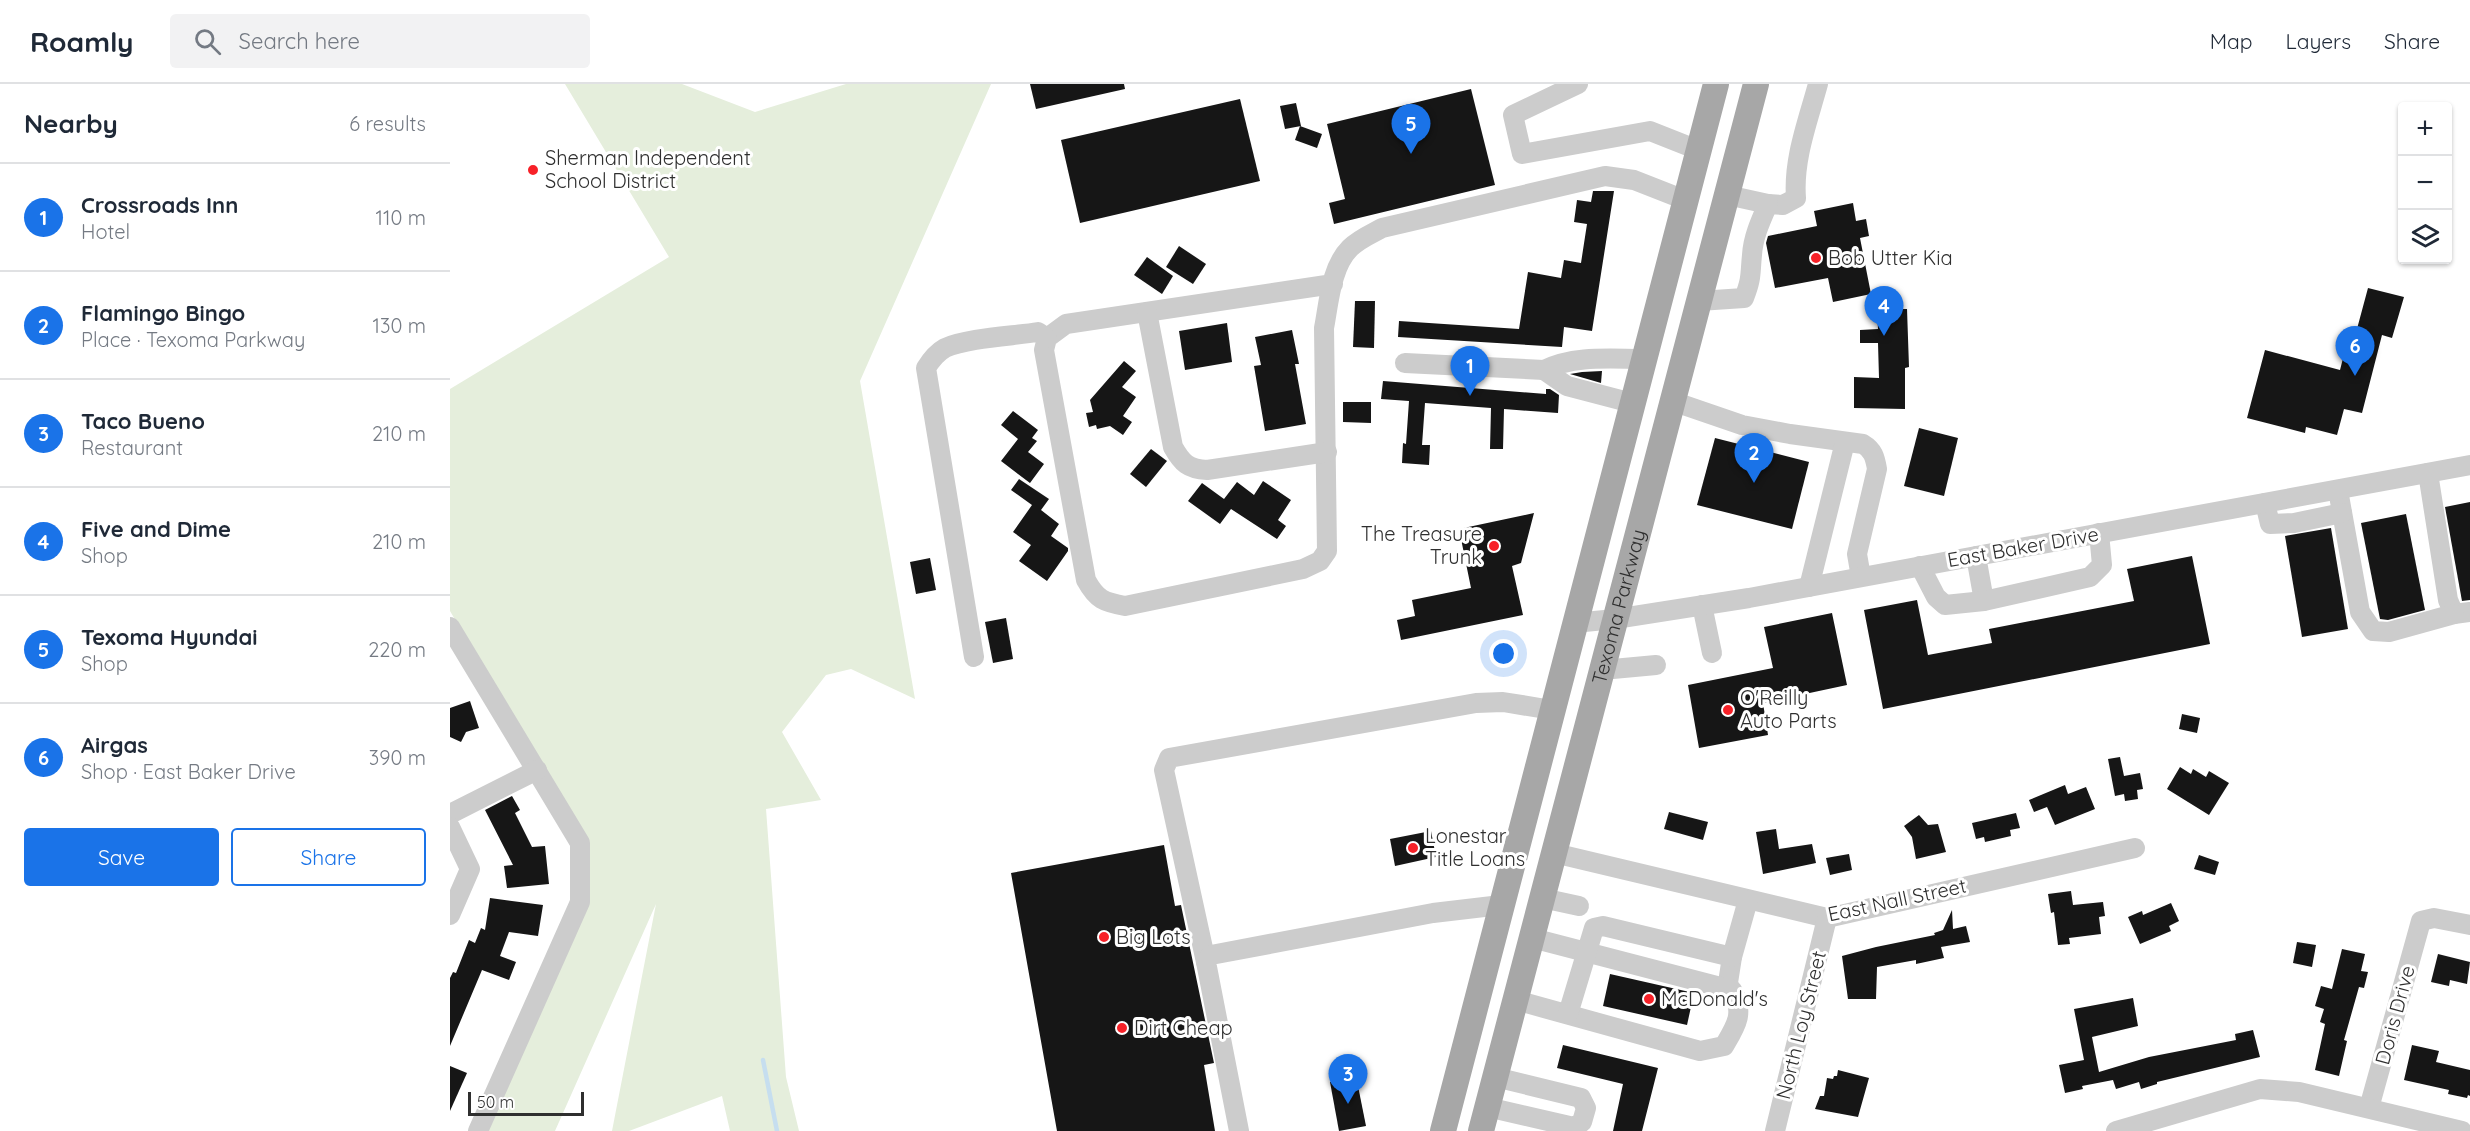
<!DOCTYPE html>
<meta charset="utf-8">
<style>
body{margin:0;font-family:Quicksand,sans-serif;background:#f2f2f3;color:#1f2937}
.controls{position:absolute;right:18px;top:18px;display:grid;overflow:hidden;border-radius:6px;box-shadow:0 2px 4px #0004}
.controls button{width:54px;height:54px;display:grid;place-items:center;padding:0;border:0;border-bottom:2px solid #e0e1e3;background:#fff;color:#1f2937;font:30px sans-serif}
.scale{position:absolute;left:18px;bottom:15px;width:116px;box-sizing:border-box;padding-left:6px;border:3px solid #2f2f2f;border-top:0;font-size:16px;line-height:21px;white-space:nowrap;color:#2f2f2f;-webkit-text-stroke:4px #fff;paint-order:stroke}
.you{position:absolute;left:1054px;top:570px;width:21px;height:21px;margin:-15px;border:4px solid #fff;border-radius:50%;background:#1a73e8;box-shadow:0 0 0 9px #1a73e833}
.badge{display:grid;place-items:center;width:39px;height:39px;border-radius:50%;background:#1a73e8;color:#fff;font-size:20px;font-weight:700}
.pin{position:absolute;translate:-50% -50px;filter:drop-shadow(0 2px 3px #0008)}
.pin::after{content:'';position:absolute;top:32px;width:21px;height:18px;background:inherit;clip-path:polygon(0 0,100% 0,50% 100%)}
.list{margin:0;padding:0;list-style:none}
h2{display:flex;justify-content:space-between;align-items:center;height:78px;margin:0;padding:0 24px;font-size:26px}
h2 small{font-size:20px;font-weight:400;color:#747a83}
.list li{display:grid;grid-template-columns:39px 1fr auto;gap:18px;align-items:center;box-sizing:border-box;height:108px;padding:0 24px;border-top:2px solid #e0e1e3}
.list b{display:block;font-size:22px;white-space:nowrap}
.list p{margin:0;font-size:20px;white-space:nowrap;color:#747a83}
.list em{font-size:20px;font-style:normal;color:#747a83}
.actions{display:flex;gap:12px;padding:18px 24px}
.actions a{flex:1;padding:14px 0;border:2px solid #1a73e8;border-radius:6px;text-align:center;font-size:21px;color:#1a73e8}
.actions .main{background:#1a73e8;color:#fff}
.icon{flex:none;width:33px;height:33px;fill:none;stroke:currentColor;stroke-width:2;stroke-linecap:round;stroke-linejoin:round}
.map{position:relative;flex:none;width:2020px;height:1047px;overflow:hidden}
header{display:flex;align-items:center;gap:36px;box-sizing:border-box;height:84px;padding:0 30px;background:#fff;border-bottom:2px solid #e0e1e3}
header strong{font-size:28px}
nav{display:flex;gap:33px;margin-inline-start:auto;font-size:21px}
.search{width:420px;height:54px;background:#f2f2f3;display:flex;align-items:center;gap:15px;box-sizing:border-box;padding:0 21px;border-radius:6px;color:#747a83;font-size:22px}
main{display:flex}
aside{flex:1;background:#fff}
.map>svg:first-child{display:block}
.green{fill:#e5eedc}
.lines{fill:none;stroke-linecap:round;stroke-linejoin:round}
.stream{stroke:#c6deef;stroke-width:4.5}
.building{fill:#161616}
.minor{stroke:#ccc;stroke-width:20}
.major{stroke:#a7a7a7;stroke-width:26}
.poi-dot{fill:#f72128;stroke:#fff;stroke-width:2}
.labels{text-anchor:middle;stroke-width:6;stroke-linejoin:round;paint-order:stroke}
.poi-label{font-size:20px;fill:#2f2f2f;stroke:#fff;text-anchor:start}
.street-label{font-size:20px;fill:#2f2f2f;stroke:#fff}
</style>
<header>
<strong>Roamly</strong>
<div class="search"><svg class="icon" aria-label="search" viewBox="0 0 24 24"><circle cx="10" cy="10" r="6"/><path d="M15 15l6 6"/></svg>Search here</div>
<nav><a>Map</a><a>Layers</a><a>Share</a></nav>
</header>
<main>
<aside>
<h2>Nearby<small>6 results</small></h2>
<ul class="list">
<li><span class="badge">1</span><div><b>Crossroads Inn</b><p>Hotel</p></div><em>110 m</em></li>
<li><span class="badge">2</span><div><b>Flamingo Bingo</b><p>Place · Texoma Parkway</p></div><em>130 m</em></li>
<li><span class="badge">3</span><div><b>Taco Bueno</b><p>Restaurant</p></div><em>210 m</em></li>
<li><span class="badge">4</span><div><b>Five and Dime</b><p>Shop</p></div><em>210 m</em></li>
<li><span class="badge">5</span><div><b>Texoma Hyundai</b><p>Shop</p></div><em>220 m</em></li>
<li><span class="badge">6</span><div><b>Airgas</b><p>Shop · East Baker Drive</p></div><em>390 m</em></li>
</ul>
<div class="actions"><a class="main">Save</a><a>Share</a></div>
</aside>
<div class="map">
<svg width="2020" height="1047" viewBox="0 0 2020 1047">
<rect width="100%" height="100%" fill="#fff"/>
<path class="green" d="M115 0H232L305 28 396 0H541L410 297 465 615 401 585 376 591 332 648 371 716 316 725 336 993 349 1047H280L272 1012 179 1047H162L206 820 105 1047H35L135 821 136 758 0 527V305L219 173Z"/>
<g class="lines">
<path class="stream" d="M313 976 327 1047"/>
</g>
<g class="building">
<path d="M580 0H674L675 5 586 25Z"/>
<path d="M1021 5 1045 101 884 140 879 119 895 115 877 40Z"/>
<path d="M790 15 810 97 630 139 611 56Z"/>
<path d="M846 19 851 42 835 45 830 22Z"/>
<path d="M850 42 872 50 867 64 845 56Z"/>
<path d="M1143 107H1164L1142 247 1114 243 1112 263 948 253 949 237 1069 245 1078 188 1111 194 1114 176 1131 179 1137 140 1124 138 1127 116 1141 118Z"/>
<path d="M1403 119 1406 137 1416 135 1419 152 1410 154 1421 210 1383 218 1378 194 1325 204 1316 159 1318 152 1367 142 1364 127Z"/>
<path d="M729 162 756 180 743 200 716 183Z"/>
<path d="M697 173 723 192 712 210 684 191Z"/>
<path d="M1918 204 1954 213 1942 254 1932 251 1912 329 1894 325 1887 351 1856 343 1855 349 1797 334 1815 266 1890 286 1898 255 1904 256Z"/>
<path d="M905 217H925L924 264 903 263Z"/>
<path d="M1427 225H1457L1459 283 1455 284V325L1404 324V293L1429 294 1428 259H1410V246L1428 245Z"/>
<path d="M777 239 782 278 735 286 729 247Z"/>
<path d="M842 246 849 280H845L856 340 815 347 804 282 811 281 805 253Z"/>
<path d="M674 277 686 287 672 303 686 313 673 332 682 338 673 351 660 342 647 345 646 341 639 343 636 329 643 328 640 316Z"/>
<path d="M1152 287 1151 299 1120 290 1132 288Z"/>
<path d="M933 297 1096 310V305H1100L1109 311 1108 329 1054 325 1053 365H1040L1041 324 975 319 972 361H980L979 381 952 379 953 359 956 360 959 317 931 315Z"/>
<path d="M893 318H921V339L893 338Z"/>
<path d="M563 327 588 346 582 354 587 357 578 368 594 380 580 399 551 377 568 355 551 341Z"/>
<path d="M1469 344 1508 354 1494 412 1454 402Z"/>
<path d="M1265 354 1359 378 1342 445 1247 421Z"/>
<path d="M701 365 717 377 696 403 680 390Z"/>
<path d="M569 395 599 415 591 426 609 440 601 452 618 464V467L597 497 569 477 581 461 563 448 582 421 561 406Z"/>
<path d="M813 397 841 416 828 436 836 442 827 455 781 425 770 440 738 417 752 399 774 415 787 398 804 411Z"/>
<path d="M2020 418V516L2012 517 1995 423Z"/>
<path d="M1084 429 1071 479 1062 482 1073 531 951 556 947 536 965 532 962 516 1021 504 1009 445Z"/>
<path d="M1956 430 1975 526 1938 536 1930 535 1911 439Z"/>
<path d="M1881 444 1898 545 1852 553 1835 452Z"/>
<path d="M1742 472 1760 560 1433 625 1414 526 1467 516 1478 571 1542 559 1539 545 1684 517 1677 485Z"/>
<path d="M480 474 486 506 466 510 460 478Z"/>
<path d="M1382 529 1397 601 1313 619 1318 651 1249 664 1238 601 1323 584 1314 543Z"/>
<path d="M556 534 563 575 543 579 535 538Z"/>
<path d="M20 617 29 644 16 648 11 658 0 653V624Z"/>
<path d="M1732 630 1750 634 1747 649 1729 645Z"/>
<path d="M1670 673 1674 692 1690 689 1693 705 1687 706 1688 715 1675 717 1674 710 1665 712 1658 675Z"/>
<path d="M1730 683 1741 690 1743 685 1756 693 1759 687 1779 699 1759 731 1717 705Z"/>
<path d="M1615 701 1618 710 1636 703 1645 725 1605 741 1597 723 1584 728 1579 716Z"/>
<path d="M62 712 70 726 65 729 82 763 95 762 99 800 57 804 54 782 63 781 35 726Z"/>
<path d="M1219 728 1258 738 1253 756 1214 745Z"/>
<path d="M1566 729 1570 744 1560 746 1561 752 1535 758 1534 753 1526 755 1522 739Z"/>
<path d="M1469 731 1478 741 1488 740 1496 768 1466 775 1462 753 1454 742Z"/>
<path d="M1326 745 1329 765 1362 760 1366 779 1313 790 1306 748Z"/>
<path d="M981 747 986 773 945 782 940 755Z"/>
<path d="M714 761 725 822 731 821 764 979 754 981 765 1047H607L561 789Z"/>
<path d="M1399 770 1402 786 1380 791 1376 774Z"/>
<path d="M1749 771 1769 778 1765 791 1744 785Z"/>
<path d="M1621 807 1623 821 1653 818 1655 832 1649 833 1651 850 1619 854 1620 860 1608 861 1604 828 1601 829 1598 810Z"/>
<path d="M40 814 93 821 88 852 59 848 50 872 66 878 59 896 32 886 0 962V894L3 888 6 889 19 856 25 859 31 844 35 846Z"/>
<path d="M1721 819 1729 837 1719 842 1721 847 1690 860 1678 833 1692 827 1693 831Z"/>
<path d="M1502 826 1503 845 1516 842 1520 858 1491 863 1494 874 1466 880V876L1427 883 1426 915H1398L1392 872 1426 863 1485 851 1484 849 1493 846Z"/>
<path d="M1847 858 1866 861 1862 883 1843 879Z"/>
<path d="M1892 865 1915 870 1911 887 1918 888 1914 904 1909 903 1894 956 1897 957 1889 992 1865 986 1875 940 1870 938 1874 925 1865 922 1871 902 1882 905Z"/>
<path d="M1988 870 2020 878 2017 900 2000 896 1999 902 1981 898Z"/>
<path d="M1160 890 1244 909 1237 941 1153 922Z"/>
<path d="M1683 914 1688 942 1642 953 1649 988 1699 973 1786 956 1785 950 1803 946 1810 973 1707 998V1000L1691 1005 1689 998 1666 1005 1663 996 1632 1002 1633 1005 1615 1009 1609 981 1634 976 1624 925Z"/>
<path d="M1113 961 1208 984 1192 1047H1163L1173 1000 1107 984Z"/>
<path d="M1962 961 1989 967 1986 978 2020 986V1012L2018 1011 2017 1014 1998 1010 1999 1006 1954 996Z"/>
<path d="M0 982 17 989 0 1027Z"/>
<path d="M1388 986 1419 994 1408 1033 1365 1025 1370 1012H1374L1377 994 1383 995 1384 992H1387Z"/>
<path d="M906 992 916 1042 889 1047 880 998Z"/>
</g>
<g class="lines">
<g class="minor">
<path d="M1128 0 1063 31 1072 70 1200 47 1248 66"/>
<path d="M1318 120 1333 121 1346 114C1343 75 1358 37 1368 0"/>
<path d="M883 200 616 240 597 254 594 266 636 496C647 516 654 518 675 522L853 485 870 477 877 467 874 244C879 218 881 183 900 164 909 155 921 150 932 144L1155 92 1184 96 1235 116"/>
<path d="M1249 217 1294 214C1302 194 1300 190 1302 171 1303 153 1311 136 1318 120L1277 111"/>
<path d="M697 228 723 363C732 379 738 385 757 386L877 368"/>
<path d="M955 279 1094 286"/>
<path d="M1222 317 1292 341 1340 350 1413 360C1423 366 1425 373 1427 385L1407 470 1411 493"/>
<path d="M1182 319 1117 302 1094 286C1125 271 1160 275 1194 275"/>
<path d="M1978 389 1998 516 2004 530 2020 528"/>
<path d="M1888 406 1910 528 1923 547 1939 548 2004 530"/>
<path d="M1815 419 1820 440 1844 439 1892 429"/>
<path d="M1526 472 1534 517"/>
<path d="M1470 482 1486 513 1495 521 1534 517 1640 493 1652 481 1649 449"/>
<path d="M1359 503 1395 358"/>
<path d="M1252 521 1262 569"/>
<path d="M1124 539 1165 535 1299 514 2020 381"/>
<path d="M0 543 130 759V818L28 1047"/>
<path d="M524 573 476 284C481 276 486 269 495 264 517 254 563 252 588 248L597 254"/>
<path d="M1152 586 1206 581"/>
<path d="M0 730 87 686"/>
<path d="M0 743 20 785 0 831"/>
<path d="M1104 769 1377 834 1685 764"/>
<path d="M1092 814 1129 822"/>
<path d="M756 878 714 686 719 674 1026 619 1053 618 1102 626"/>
<path d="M1277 905 1282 873 1298 816"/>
<path d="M1065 916 1250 967 1274 962C1286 942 1295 929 1282 906L1082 854"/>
<path d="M1118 930 1144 844 1153 842 1282 873"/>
<path d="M1037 1023 1124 1043 1132 1038 1136 1024 1131 1014 1045 993"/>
<path d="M1919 1024 1971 837 1984 834 2020 841"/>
<path d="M789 1047 756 878 761 871 983 829 1051 821"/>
<path d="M1325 1047 1377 834"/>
<path d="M1666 1047 1810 1005 1849 1008 2012 1047"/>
</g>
<g class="major">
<path d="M993 1047 1266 0"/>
<path id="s1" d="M1031 1047 1306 0"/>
</g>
</g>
<g class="poi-dot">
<circle cx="83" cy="86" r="6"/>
<circle cx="1366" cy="174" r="6"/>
<circle cx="1044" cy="462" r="6"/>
<circle cx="1278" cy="626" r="6"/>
<circle cx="963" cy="764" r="6"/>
<circle cx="654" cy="853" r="6"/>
<circle cx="1199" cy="915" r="6"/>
<circle cx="672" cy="944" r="6"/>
</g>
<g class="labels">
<g class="poi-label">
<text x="95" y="81">Sherman Independent<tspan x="95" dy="23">School District</tspan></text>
<text x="1378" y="181">Bob Utter Kia</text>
<text x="1032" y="457" text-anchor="end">The Treasure<tspan x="1032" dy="23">Trunk</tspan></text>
<text x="1290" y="621">O'Reilly<tspan x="1290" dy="23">Auto Parts</tspan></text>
<text x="975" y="759">Lonestar<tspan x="975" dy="23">Title Loans</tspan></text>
<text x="666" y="860">Big Lots</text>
<text x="1211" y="922">McDonald's</text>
<text x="684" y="951">Dirt Cheap</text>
</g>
<g class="street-label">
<text transform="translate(1573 463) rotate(-10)" y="7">East Baker Drive</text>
<text dy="7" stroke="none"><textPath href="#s1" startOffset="542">Texoma Parkway</textPath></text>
<text transform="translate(1447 816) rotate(-12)" y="7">East Nall Street</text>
<text transform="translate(1945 931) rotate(-75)" y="7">Doris Drive</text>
<text transform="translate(1351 941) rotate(-76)" y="7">North Loy Street</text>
</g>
</g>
</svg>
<div class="controls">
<button>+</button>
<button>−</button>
<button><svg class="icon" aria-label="layers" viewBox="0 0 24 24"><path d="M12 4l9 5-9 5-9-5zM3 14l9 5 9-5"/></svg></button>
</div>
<div class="scale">50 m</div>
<div class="you"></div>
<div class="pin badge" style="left:1020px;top:312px">1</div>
<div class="pin badge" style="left:1304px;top:399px">2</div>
<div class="pin badge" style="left:898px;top:1020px">3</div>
<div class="pin badge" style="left:1434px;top:252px">4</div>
<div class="pin badge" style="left:961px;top:70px">5</div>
<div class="pin badge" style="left:1905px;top:292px">6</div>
</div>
</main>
